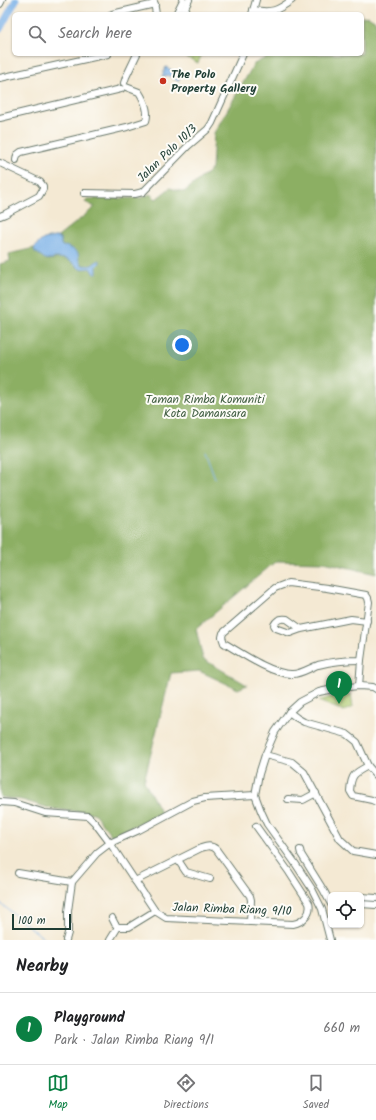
<!DOCTYPE html>
<meta charset="utf-8">
<style>
body{margin:0;font-family:Kalam,sans-serif;background:#f2f2f2;color:#202124}
.controls{position:absolute;right:12px;bottom:12px;display:grid;overflow:hidden;border-radius:6px;box-shadow:0 1px 3px #0004}
.controls button{width:36px;height:36px;display:grid;place-items:center;padding:0;border:0;border-bottom:1px solid #e0e0e0;background:#fff;color:#202124;font:20px sans-serif}
.scale{position:absolute;left:12px;bottom:10px;width:59px;box-sizing:border-box;padding-left:4px;border:2px solid #1f3d34;border-top:0;font-size:11px;line-height:14px;white-space:nowrap;color:#1f3d34;-webkit-text-stroke:3px #fdfcf7;paint-order:stroke}
.you{position:absolute;left:182px;top:345px;width:14px;height:14px;margin:-10px;border:3px solid #fff;border-radius:50%;background:#1a73e8;box-shadow:0 0 0 6px #1a73e833}
.badge{display:grid;place-items:center;width:26px;height:26px;border-radius:50%;background:#0b8043;color:#fff;font-size:13px;font-weight:700}
.pin{position:absolute;translate:-50% -33px;filter:drop-shadow(0 1px 2px #0008)}
.pin::after{content:'';position:absolute;top:21px;width:14px;height:12px;background:inherit;clip-path:polygon(0 0,100% 0,50% 100%)}
.list{margin:0;padding:0;list-style:none}
h2{display:flex;justify-content:space-between;align-items:center;height:52px;margin:0;padding:0 16px;font-size:17px}
h2 small{font-size:13px;font-weight:400;color:#757577}
.list li{display:grid;grid-template-columns:26px 1fr auto;gap:12px;align-items:center;box-sizing:border-box;height:72px;padding:0 16px;border-top:1px solid #e0e0e0}
.list b{display:block;font-size:15px;white-space:nowrap}
.list p{margin:0;font-size:13px;white-space:nowrap;color:#757577}
.list em{font-size:13px;font-style:normal;color:#757577}
.icon{flex:none;width:22px;height:22px;fill:none;stroke:currentColor;stroke-width:2;stroke-linecap:round;stroke-linejoin:round}
.map{position:relative;flex:none;width:376px;height:940px;overflow:hidden}
.search{position:absolute;background:#fff;box-shadow:0 1px 3px #0004;left:12px;right:12px;top:12px;height:44px;display:flex;align-items:center;gap:10px;box-sizing:border-box;padding:0 14px;border-radius:6px;color:#757577;font-size:15px}
.sheet{height:124px;background:#fff}
nav{display:flex;justify-content:space-around;align-items:center;box-sizing:border-box;height:56px;border-top:1px solid #e0e0e0;background:#fff;font-size:11px;color:#757577}
nav a{display:grid;justify-items:center;gap:2px}
nav .on{color:#0b8043}
.map>svg:first-child{display:block}
.green{fill:#b0cb72;stroke:#688453}
.forest{fill:#8caf64;stroke:#56764c}
.water{fill:#77afe7;stroke:#4b768e}
.lines{fill:none;stroke-linecap:round;stroke-linejoin:round}
.stream{stroke:#77afe7;stroke-width:1}
.river{stroke:#77afe7;stroke-width:7}
.minor-casing{stroke:#6a796c;stroke-width:8}
.minor{stroke:#fff;stroke-width:6}
.poi-dot{fill:#c8321e;stroke:#fdfcf7;stroke-width:1.5}
.labels{text-anchor:middle;stroke-width:4;stroke-linejoin:round;paint-order:stroke}
.poi-label{font-size:12px;font-weight:bold;fill:#1f3d34;stroke:#fdfcf7;text-anchor:start}
.street-label{font-size:12px;fill:#1f3d34;stroke:#fdfcf7}
.park-label{font-size:12px;fill:#436044;stroke:#fdfcf7}
</style>
<div class="map">
<svg width="376" height="940" viewBox="0 0 376 940">
<rect width="100%" height="100%" fill="#fdfcf7"/>
<filter id="ink" filterUnits="userSpaceOnUse"><feTurbulence type="fractalNoise" baseFrequency=".025" numOctaves="2"/><feDisplacementMap in="SourceGraphic" scale="8" xChannelSelector="R" yChannelSelector="G"/><feConvolveMatrix kernelMatrix="1 2 1 2 8 2 1 2 1" color-interpolation-filters="sRGB"/></filter>
<filter id="wash" filterUnits="userSpaceOnUse"><feTurbulence type="fractalNoise" baseFrequency=".012" numOctaves="4" result="noise"/><feDisplacementMap in="SourceGraphic" scale="16" xChannelSelector="R" yChannelSelector="G"/><feGaussianBlur stdDeviation="0.9" result="paint"/><feColorMatrix in="noise" values="0 0 0 0 0 0 0 0 0 0 0 0 0 0 0 0 0 1.4 0 .05"/><feComposite in="paint" operator="in"/></filter>
<g filter="url(#wash)">
<rect width="100%" height="100%" fill="#f4e9d3"/>
<g class="green">
<path d="M181 54H202L198 63Z"/>
<path d="M351 694 353 707 344 711 318 701 331 697Z"/>
</g>
<path class="forest" d="M368 16 376 21V574L324 562 276 561 196 629 203 659 247 685 238 689 199 671 171 673 144 781 161 813 112 836 94 813 52 809 22 800 0 797V264L10 261 9 254 34 248 35 252 48 260C65 257 68 258 80 269L90 268 94 274 97 261C93 266 89 266 82 265L79 260 62 246 61 244V239L58 237 95 207 85 202 87 199 141 198 150 194 156 199 170 188 184 192 212 169 214 133 254 64 273 54H362V17Z"/>
<g class="water">
<path d="M166 67 181 75 178 81 167 75 166 76H162Z"/>
<path d="M54 237H58L61 239V244L62 246C69 246 73 249 78 253L79 260 82 265C96 267 91 263 100 260V263L97 266V273L94 274 90 268 80 269C71 261 68 258 55 258 52 259 49 260 45 259 42 257 39 254 35 252L34 248C37 245 40 241 44 239 48 238 51 238 54 237Z"/>
</g>
<g class="lines">
<g class="stream">
<path d="M205 451 215 478"/>
<path d="M0 903 46 940"/>
</g>
<path class="river" d="M0 29 16 0"/>
</g>
</g>
<g filter="url(#ink)">
<g class="lines">
<defs>
<g id="minor">
<path d="M154 2 156 14"/>
<path d="M0 4 2 0"/>
<path d="M253 10C272 13 277 11 292 0"/>
<path d="M112 14 155 4"/>
<path d="M176 14 183 0"/>
<path d="M182 14 189 0"/>
<path d="M252 14 256 0"/>
<path d="M0 78 108 54"/>
<path d="M124 83 126 77 137 54"/>
<path d="M0 118 121 89"/>
<path d="M16 160 17 155 21 152 127 127 146 121C149 112 144 100 139 92L126 87"/>
<path d="M0 163 40 182 43 186V189L39 196 5 214 0 216"/>
<path d="M84 193 135 194 143 192 188 146 208 129 212 123 243 54"/>
<path d="M288 583 327 588 366 595 368 598 369 602 361 660C348 660 330 662 318 665 309 668 300 675 291 674 272 674 241 653 224 643L222 637 223 633 275 588Z"/>
<path d="M301 629 287 619C281 618 277 619 274 625L276 628 290 633 301 629 351 619 367 621"/>
<path d="M359 686 361 660"/>
<path d="M289 712 297 718 304 722 347 734 357 742 368 766 376 775"/>
<path d="M265 755 292 762 304 772 340 839 353 851 376 855"/>
<path d="M368 766C354 773 351 775 350 791L353 796 372 800 376 802"/>
<path d="M288 799 303 800 316 793"/>
<path d="M0 802 14 803 45 813 88 816 95 823 110 843 155 911 166 918 293 924C303 922 312 914 309 903L289 872 256 826"/>
<path d="M300 850 301 854 324 891 331 904"/>
<path d="M178 860 186 872 210 879"/>
<path d="M18 873 72 882"/>
<path d="M135 881 201 848C207 846 211 845 216 849L250 896 251 900 250 922"/>
<path d="M361 897 376 898"/>
<path d="M361 904 376 905"/>
<path d="M112 918 115 924 118 927H129L155 911"/>
<path d="M66 940 68 933V911L72 882 97 853 110 843 139 830 193 801 205 798 255 795"/>
<path d="M110 940 118 927"/>
<path d="M330 940 322 909 312 889 295 863 267 824 261 811 255 795 259 774 265 755 275 732 289 712 300 702 319 692 338 688 359 686 373 687 376 689"/>
</g>
</defs>
<use href="#minor" class="minor-casing"/>
<use href="#minor" class="minor"/>
</g>
</g>
<circle class="poi-dot" cx="163" cy="81" r="4"/>
<g class="labels">
<g class="poi-label">
<text x="171" y="78">The Polo<tspan x="171" dy="14">Property Gallery</tspan></text>
</g>
<g class="street-label">
<text transform="translate(167 153) rotate(-44)" y="4">Jalan Polo 10/3</text>
<text transform="translate(232 909) rotate(2)" y="4">Jalan Rimba Riang 9/10</text>
</g>
<g class="park-label">
<text x="205" y="403">Taman Rimba Komuniti<tspan x="205" dy="14">Kota Damansara</tspan></text>
</g>
</g>
</svg>
<div class="controls">
<button><svg class="icon" aria-label="locate" viewBox="0 0 24 24"><circle cx="12" cy="12" r="6"/><path d="M12 2v4M12 18v4M2 12h4M18 12h4"/></svg></button>
</div>
<div class="scale">100 m</div>
<div class="you"></div>
<div class="pin badge" style="left:339px;top:704px">1</div>
<div class="search"><svg class="icon" aria-label="search" viewBox="0 0 24 24"><circle cx="10" cy="10" r="6"/><path d="M15 15l6 6"/></svg>Search here</div>
</div>
<section class="sheet">
<h2>Nearby<small></small></h2>
<ul class="list">
<li><span class="badge">1</span><div><b>Playground</b><p>Park · Jalan Rimba Riang 9/1</p></div><em>660 m</em></li>
</ul>
</section>
<nav>
<a class="on"><svg class="icon" aria-label="map" viewBox="0 0 24 24"><path d="M3 6l6-2 6 2 6-2v14l-6 2-6-2-6 2zM9 4v14M15 6v14"/></svg>Map</a>
<a><svg class="icon" aria-label="directions" viewBox="0 0 24 24"><path d="M12 3l9 9-9 9-9-9zM9 14v-3h6M13 9l2 2-2 2"/></svg>Directions</a>
<a><svg class="icon" aria-label="saved" viewBox="0 0 24 24"><path d="M7 4h10v16l-5-4-5 4z"/></svg>Saved</a>
</nav>
